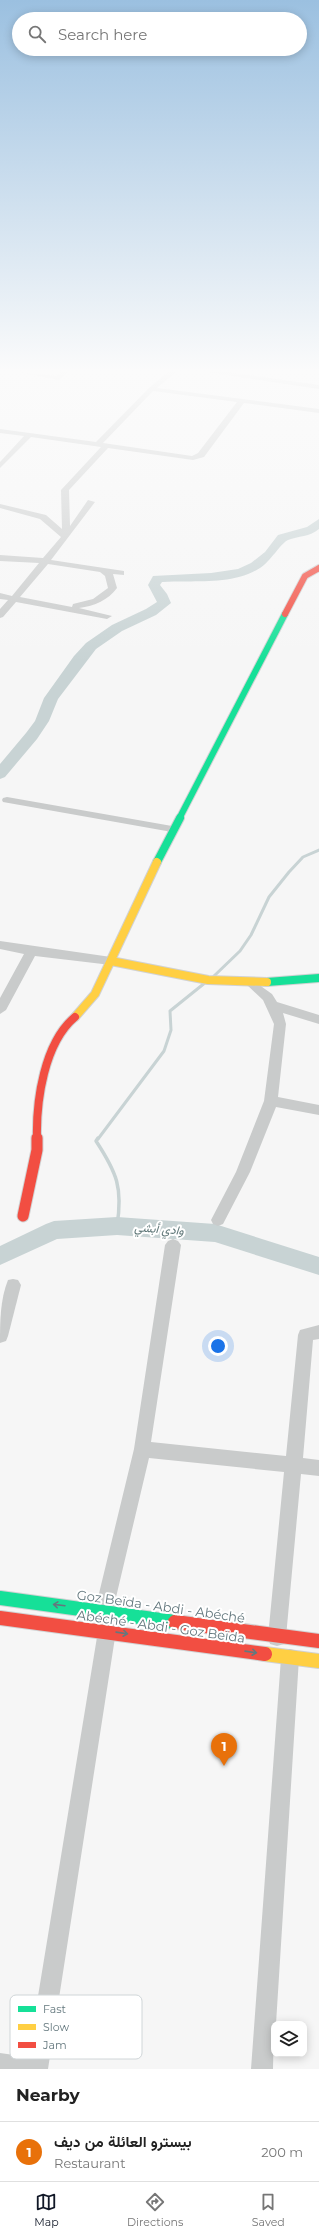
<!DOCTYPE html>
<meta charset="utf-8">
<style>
body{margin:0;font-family:Montserrat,Vazirmatn,sans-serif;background:#f2f2f2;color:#222}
.controls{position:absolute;right:12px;bottom:12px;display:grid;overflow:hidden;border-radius:8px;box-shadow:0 2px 10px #0003}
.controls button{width:36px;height:36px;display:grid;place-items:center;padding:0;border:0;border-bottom:1px solid #e0e0e0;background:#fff;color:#222;font:20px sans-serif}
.you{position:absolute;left:218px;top:1346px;width:14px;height:14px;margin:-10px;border:3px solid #fff;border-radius:50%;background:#1a73e8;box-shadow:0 0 0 6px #1a73e833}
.badge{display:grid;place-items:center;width:26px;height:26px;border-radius:50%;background:#111827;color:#fff;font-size:13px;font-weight:700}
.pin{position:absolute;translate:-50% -33px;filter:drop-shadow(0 1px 2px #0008)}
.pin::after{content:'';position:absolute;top:21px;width:14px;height:12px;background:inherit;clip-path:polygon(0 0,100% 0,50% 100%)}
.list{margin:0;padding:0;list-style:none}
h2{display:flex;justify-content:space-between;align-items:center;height:52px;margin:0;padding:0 16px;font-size:17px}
h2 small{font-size:13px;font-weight:400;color:#767676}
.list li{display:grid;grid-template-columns:26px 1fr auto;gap:12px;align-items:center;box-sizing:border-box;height:60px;padding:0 16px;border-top:1px solid #e0e0e0}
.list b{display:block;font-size:15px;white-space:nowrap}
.list p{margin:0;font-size:13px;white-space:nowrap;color:#767676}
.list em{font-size:13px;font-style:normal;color:#767676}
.icon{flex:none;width:22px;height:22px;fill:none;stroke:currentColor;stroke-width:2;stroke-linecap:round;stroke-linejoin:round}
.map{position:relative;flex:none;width:319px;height:2069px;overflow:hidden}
.search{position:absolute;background:#fff;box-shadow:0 2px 10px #0003;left:12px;right:12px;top:12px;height:44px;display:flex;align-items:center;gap:10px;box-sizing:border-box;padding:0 14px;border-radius:22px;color:#767676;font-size:15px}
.sheet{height:112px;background:#fff}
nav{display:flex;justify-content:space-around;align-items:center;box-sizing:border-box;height:56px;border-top:1px solid #e0e0e0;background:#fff;font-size:11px;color:#767676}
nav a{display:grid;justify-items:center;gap:2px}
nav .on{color:#111827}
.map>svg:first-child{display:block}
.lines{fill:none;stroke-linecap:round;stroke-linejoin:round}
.stream-far1{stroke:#c8d3d4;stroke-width:3}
.stream{stroke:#c8d3d4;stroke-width:3.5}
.river{fill:#c8d3d4;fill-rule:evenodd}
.fast-far2-casing{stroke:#d1d2d3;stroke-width:8}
.fast-far1-casing{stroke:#d1d2d3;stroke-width:10}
.fast-casing{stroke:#d1d2d3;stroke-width:16}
.slow-far1-casing{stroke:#d1d2d3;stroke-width:10}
.slow-casing{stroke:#d1d2d3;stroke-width:16}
.jam-far4-casing{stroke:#d1d2d3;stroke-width:6}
.jam-far3-casing{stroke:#d1d2d3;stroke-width:8}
.jam-far2-casing{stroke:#d1d2d3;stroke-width:10}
.jam-far1-casing{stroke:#d1d2d3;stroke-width:13}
.jam-casing{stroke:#d1d2d3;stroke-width:16}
.street{fill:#c9cbcb;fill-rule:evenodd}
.fast-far2{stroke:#16e098;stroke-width:6}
.fast-far1{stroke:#16e098;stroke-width:8}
.fast{stroke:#16e098;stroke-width:14}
.slow-far1{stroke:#ffcf43;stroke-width:8}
.slow{stroke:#ffcf43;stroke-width:14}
.jam-far4{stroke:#f24e42;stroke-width:5}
.jam-far3{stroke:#f24e42;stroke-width:6}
.jam-far2{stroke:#f24e42;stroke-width:8}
.jam-far1{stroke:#f24e42;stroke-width:11}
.jam{stroke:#f24e42;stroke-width:14}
.oneway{stroke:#64787e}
.labels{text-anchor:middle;stroke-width:4;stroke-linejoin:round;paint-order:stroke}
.water-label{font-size:12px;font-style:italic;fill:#5f7778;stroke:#fff}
.near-street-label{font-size:13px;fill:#64787e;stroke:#fff}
.key{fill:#fff;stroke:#d0d6d8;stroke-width:1}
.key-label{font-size:11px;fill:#64787e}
</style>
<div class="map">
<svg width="319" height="2069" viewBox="0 0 319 2069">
<rect width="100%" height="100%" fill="#f6f6f6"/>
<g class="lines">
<g class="stream-far1">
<path d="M214 976 240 951 251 935 269 897 289 872 303 857 319 850"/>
<path d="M98 1139 164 1051 171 1030 170 1011 206 982"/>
</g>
<path class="stream" d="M98 1138 96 1141C117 1173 123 1188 117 1226"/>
<g class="river">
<path d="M319 519V529C310 537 298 536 288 540 281 543 270 562 260 568 232 586 193 580 162 582L160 585 167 594 171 603 156 615 122 631 96 649 58 699 49 721 37 739 5 777 0 779V764L26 733 35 721 44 698 74 656 86 643 112 625 146 609 157 602 148 585 153 576 211 573 238 569 251 563 265 552 278 535 307 527Z"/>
<path d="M117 1217 215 1224 319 1257V1275L215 1242 117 1235 57 1239 0 1265V1246L46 1224 54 1221Z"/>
</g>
<defs>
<path id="fast-far2" d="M179 819 285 614"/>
<g id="fast-far1">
<path d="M157 862 180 818"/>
<path d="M267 982 319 978"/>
</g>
<path id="fast" d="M0 1598 175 1622"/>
<g id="slow-far1">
<path d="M111 961 208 980 267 982"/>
<path d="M75 1017 95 994 157 862"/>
</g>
<path id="slow" d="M265 1654 319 1661"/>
<path id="jam-far4" d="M318 569 319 568"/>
<path id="jam-far3" d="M285 614 305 576 319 568"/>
<path id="jam-far2" d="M37 1139C36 1101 44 1043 75 1017"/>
<path id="jam-far1" d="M23 1216 37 1150V1138"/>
<g id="jam">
<path d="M0 1618 265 1654"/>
<path d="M175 1622 319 1641"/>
</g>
</defs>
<use href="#fast-far2" class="fast-far2-casing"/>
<use href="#fast-far1" class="fast-far1-casing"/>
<use href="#fast" class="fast-casing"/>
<use href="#slow-far1" class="slow-far1-casing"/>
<use href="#slow" class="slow-casing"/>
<use href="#jam-far4" class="jam-far4-casing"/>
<use href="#jam-far3" class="jam-far3-casing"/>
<use href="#jam-far2" class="jam-far2-casing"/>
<use href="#jam-far1" class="jam-far1-casing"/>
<use href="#jam" class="jam-casing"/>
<g class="street">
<path d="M18 372 57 376 61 372H68L59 380Z"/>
<path d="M168 372H176L157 388 319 409V413L244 403 204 457 193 460 108 448 69 490 70 526 88 500 95 502 51 560 124 571V575L113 574 117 588C108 600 95 606 79 608L112 616 107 619 16 602 3 617 0 618V609L8 600 0 599V593L12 596 39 563 0 561V555L43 558 61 537 40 519 0 508V504L46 515 62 529 61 490 101 447 31 437 0 468V462L24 436 0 433V429L96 442 149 388ZM153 391 237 402 198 453 192 456 103 443ZM48 564 100 572 105 576 108 588 93 599 73 604 72 607 20 597Z"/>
<path d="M206 372H227L319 385V389Z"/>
<path d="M7 797 172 826 178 829 172 832 3 802 2 800 3 798Z"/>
<path d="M0 941 111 957 117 961 111 965 35 956 6 1010 0 1014V998L24 954 0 949Z"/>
<path d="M251 979 272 994 277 1002 319 1015V1024L283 1013 286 1024 278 1097 319 1105V1115L276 1107 250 1172 223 1224 218 1226 213 1224 211 1220 236 1172 264 1101 274 1024 263 1000 245 983Z"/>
<path d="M173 1239 178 1241 181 1245 151 1442 286 1456 298 1335 300 1330 319 1325V1339L313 1340 303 1458 319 1460V1476L301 1474 286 1637 284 1644 277 1646 270 1644 268 1637 284 1472 149 1458 113 1610 111 1617 104 1619 97 1617 95 1610 134 1449 165 1245 168 1241Z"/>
<path d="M13 1279 18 1280 21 1285 8 1336 6 1341 0 1343C0 1322 0 1300 8 1280Z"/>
<path d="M107 1622 114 1624 116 1631 48 2069H0V2053L28 2057 98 1631 100 1624Z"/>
<path d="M290 1649 297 1651 299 1658 276 2024H274L273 2069H251L281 1658 283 1651Z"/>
</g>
<use href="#fast-far2" class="fast-far2"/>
<use href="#fast-far1" class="fast-far1"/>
<use href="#fast" class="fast"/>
<use href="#slow-far1" class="slow-far1"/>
<use href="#slow" class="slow"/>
<use href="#jam-far4" class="jam-far4"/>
<use href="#jam-far3" class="jam-far3"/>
<use href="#jam-far2" class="jam-far2"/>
<use href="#jam-far1" class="jam-far1"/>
<use href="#jam" class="jam"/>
</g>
<defs><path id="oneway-shaft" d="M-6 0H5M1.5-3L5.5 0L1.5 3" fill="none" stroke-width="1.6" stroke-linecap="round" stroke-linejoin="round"/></defs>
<g class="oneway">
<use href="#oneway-shaft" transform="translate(59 1605) rotate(-173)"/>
<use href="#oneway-shaft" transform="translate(122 1633) rotate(8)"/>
<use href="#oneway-shaft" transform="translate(251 1652) rotate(8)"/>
</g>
<linearGradient id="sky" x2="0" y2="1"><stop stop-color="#9bc0e0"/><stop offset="0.56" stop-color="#fbfbfb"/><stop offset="1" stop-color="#fbfbfb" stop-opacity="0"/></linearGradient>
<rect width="319" height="662" fill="url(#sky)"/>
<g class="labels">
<g class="water-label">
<text transform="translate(159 1229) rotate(4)" y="4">وادي أبشي</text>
</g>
<g class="near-street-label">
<text transform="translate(161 1606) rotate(8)" y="5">Goz Beïda - Abdi - Abéché</text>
<text transform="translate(161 1626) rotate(8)" y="5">Abéché - Abdi - Goz Beïda</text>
</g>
</g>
<rect x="10" y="1995" width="132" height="64" rx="6" class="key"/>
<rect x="18" y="2006" width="18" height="6" fill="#16e098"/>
<rect x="18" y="2024" width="18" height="6" fill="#ffcf43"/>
<rect x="18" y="2042" width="18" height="6" fill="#f24e42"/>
<g class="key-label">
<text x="43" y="2013">Fast</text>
<text x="43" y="2031">Slow</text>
<text x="43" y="2049">Jam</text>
</g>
</svg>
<div class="controls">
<button><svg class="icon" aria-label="layers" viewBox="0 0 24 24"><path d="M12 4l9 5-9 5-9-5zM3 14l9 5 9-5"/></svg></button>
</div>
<div class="you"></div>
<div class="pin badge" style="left:224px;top:1766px;background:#e8710a">1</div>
<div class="search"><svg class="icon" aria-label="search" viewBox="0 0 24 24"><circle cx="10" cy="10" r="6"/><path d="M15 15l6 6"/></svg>Search here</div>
</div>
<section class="sheet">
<h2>Nearby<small></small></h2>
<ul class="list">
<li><span class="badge" style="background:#e8710a">1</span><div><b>بيسترو العائلة من ديف</b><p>Restaurant</p></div><em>200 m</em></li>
</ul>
</section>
<nav>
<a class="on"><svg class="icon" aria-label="map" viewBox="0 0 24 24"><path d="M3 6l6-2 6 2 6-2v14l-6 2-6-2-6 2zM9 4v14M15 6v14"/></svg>Map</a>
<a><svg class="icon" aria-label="directions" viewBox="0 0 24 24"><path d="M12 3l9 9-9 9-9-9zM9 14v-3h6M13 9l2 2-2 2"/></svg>Directions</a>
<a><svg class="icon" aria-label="saved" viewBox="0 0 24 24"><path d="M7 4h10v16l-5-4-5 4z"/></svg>Saved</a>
</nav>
